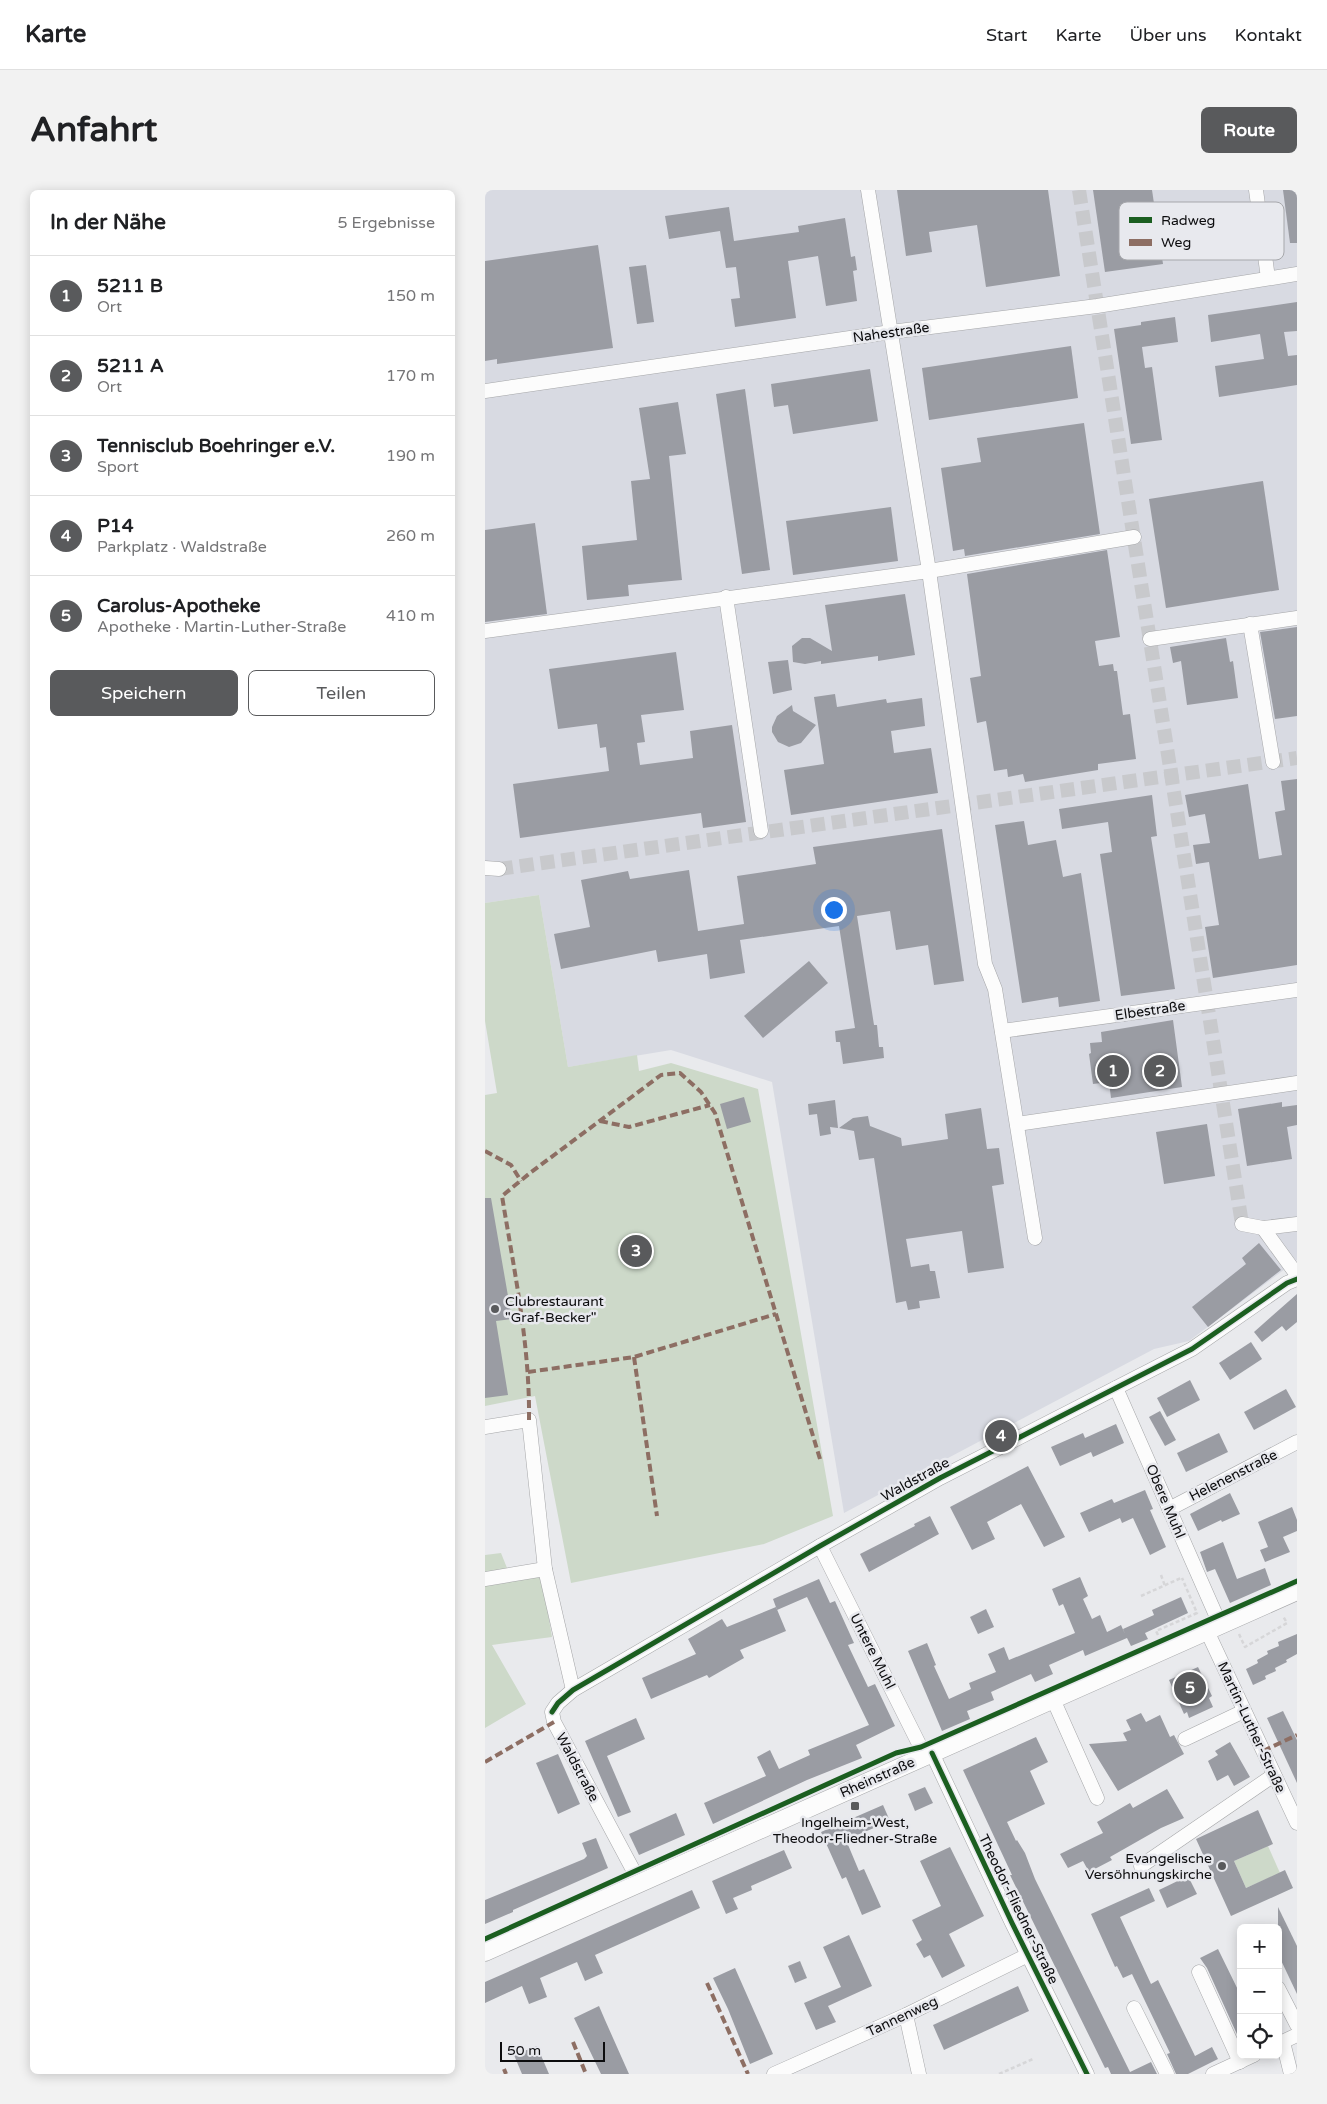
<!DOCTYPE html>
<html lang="de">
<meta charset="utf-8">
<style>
body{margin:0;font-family:"Varela Round",sans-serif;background:#f2f2f2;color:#202124}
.controls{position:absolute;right:15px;bottom:15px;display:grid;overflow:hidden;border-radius:8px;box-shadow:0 2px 12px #0003}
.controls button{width:45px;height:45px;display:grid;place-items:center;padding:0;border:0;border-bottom:1px solid #e0e0e0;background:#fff;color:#202124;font:25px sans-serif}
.scale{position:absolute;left:15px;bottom:12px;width:105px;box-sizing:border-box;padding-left:5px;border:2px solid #0c0c0e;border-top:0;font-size:14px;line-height:18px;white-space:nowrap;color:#0c0c0e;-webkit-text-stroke:4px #e8e9ee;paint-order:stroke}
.you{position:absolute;left:348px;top:719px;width:18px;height:18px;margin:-12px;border:4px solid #fff;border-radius:50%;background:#1a73e8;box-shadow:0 0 0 8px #1a73e833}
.badge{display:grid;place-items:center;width:32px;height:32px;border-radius:50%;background:#595a5c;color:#fff;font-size:16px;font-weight:700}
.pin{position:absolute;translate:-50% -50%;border:2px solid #fff;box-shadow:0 1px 5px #0006}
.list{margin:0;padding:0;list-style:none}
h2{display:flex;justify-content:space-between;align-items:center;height:65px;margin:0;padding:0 20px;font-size:21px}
h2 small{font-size:16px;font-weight:400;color:#757577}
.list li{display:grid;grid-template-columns:32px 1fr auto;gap:15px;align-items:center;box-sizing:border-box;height:80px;padding:0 20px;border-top:1px solid #e0e0e0}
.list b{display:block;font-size:19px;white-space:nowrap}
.list p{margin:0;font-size:16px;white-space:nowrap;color:#757577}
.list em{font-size:16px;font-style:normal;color:#757577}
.actions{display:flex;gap:10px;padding:15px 20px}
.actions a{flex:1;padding:11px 0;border:1px solid #595a5c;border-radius:8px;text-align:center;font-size:18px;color:#595a5c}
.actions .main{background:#595a5c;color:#fff}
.icon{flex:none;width:28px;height:28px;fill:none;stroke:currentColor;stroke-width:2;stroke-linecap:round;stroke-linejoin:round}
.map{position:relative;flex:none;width:812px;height:1884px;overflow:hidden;border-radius:8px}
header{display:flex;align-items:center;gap:30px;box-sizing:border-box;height:70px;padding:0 25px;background:#fff;border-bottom:1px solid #e0e0e0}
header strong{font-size:24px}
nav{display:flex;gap:28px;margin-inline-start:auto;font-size:18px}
.intro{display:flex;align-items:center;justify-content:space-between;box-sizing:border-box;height:120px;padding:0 30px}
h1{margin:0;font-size:35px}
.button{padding:12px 22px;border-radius:8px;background:#595a5c;color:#fff;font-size:18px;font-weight:700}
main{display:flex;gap:30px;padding:0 30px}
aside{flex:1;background:#fff;border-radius:8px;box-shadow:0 2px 12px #0003}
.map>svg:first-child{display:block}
.built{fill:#d8dae2}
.green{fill:#cdd9c9}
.building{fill:#9a9ca3}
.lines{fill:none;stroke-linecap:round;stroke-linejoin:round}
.minor-tunnel{stroke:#c8c9cc;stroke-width:14;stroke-dasharray:14 7;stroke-linecap:butt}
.minor-casing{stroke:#a5a6a8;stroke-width:15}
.major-casing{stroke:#a5a6a8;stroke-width:19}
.path{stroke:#d6d6d8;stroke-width:2.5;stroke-dasharray:4 2.5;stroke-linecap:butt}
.minor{stroke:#fcfcfc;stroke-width:14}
.major{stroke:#fcfcfc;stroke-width:18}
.quiet{stroke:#8d6e63;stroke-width:4;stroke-dasharray:8 4;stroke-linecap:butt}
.cycleway-casing{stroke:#e8e9ee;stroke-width:8}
.cycleway{stroke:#1b5e20;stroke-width:5}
.poi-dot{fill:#595a5c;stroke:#e8e9ee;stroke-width:2}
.labels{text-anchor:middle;stroke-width:5;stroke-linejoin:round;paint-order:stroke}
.street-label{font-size:14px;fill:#0c0c0e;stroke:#e8e9ee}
.poi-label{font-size:14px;fill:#0c0c0e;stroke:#e8e9ee;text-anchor:start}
.key{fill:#e8e9ee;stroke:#a6a7ab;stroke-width:1}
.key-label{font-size:14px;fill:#0c0c0e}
</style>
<header>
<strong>Karte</strong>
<nav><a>Start</a><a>Karte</a><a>Über uns</a><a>Kontakt</a></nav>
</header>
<div class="intro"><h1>Anfahrt</h1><a class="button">Route</a></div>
<main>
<aside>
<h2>In der Nähe<small>5 Ergebnisse</small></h2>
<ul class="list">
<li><span class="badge">1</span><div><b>5211 B</b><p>Ort</p></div><em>150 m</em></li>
<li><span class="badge">2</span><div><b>5211 A</b><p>Ort</p></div><em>170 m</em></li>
<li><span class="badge">3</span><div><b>Tennisclub Boehringer e.V.</b><p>Sport</p></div><em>190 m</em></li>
<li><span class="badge">4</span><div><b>P14</b><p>Parkplatz · Waldstraße</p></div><em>260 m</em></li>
<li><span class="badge">5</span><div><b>Carolus-Apotheke</b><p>Apotheke · Martin-Luther-Straße</p></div><em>410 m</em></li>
</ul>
<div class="actions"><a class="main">Speichern</a><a>Teilen</a></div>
</aside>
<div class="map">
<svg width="812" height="1884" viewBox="0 0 812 1884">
<rect width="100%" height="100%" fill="#e9eaed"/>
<path class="built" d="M0 0H812V1070L704 1151 669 1159 359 1323 287 892 186 860 83 877 54 705 0 713Z"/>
<g class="green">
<path d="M54 705 83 877 152 865 154 881 186 873 273 899 348 1326 279 1354 86 1393 50 1206 0 1216V905L12 903 0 831V713Z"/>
<path d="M16 1363 22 1378 55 1375 67 1447 7 1455 41 1514 0 1538V1365Z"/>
<path d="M783 1656 795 1683 761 1698 749 1671Z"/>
</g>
<g class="building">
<path d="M412 0H563L575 86 501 97 492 35 444 42 447 62 421 66Z"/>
<path d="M608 0H667L678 74 620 82Z"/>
<path d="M798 0H812V53H805Z"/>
<path d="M244 17 249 51 314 42 313 36 360 28 366 67 370 66 372 80 368 81 372 111 341 116 333 66 303 71 311 128 250 137 246 109 255 108 251 77 241 78 235 41 184 49 180 26Z"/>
<path d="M113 55 128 158 12 174V169L0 171V71Z"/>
<path d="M161 75 169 132 152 134 144 77Z"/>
<path d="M812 112V141L799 142 803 166 812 165V195L734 207 730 176 779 169 775 144 726 152 723 125Z"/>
<path d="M690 127 693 152 657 157 660 178 667 177 677 250 646 254 629 139 656 135V132Z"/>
<path d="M586 156 593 208 444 230 437 178Z"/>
<path d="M385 179 393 231 308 244 303 215 289 217 286 194Z"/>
<path d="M260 199 285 380 257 384 231 204Z"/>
<path d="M193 212 201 264 184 266 197 390 143 395 144 406 102 410 97 356 152 350 146 291 165 289 154 218Z"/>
<path d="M599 233 615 344 480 366 479 359 468 361 456 278 496 272 492 248Z"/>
<path d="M778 291 794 400 681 418 664 309Z"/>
<path d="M406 317 413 371 308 385 301 331Z"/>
<path d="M50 333 62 424 0 432V340Z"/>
<path d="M622 360 635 447 610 451 614 476 628 474 629 481H632L638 525 645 524 651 569 613 574V580L540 592 538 584 523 587 522 579 509 581 501 531 492 533 485 488 496 486 482 384Z"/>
<path d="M420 404 430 465 393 471V466L336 474V471L320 474 308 472 307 456 317 448H325L347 461 340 415Z"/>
<path d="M812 437V526L790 529 775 442Z"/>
<path d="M741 448 745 472 748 471 753 508 702 515 696 471 688 473 685 457Z"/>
<path d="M191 462 199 520 156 525 160 552 152 553 155 575 208 568 205 541 247 535 261 632 218 638 216 623 35 648 28 594 124 581 121 557 115 558 112 534 73 539 64 479Z"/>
<path d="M303 470 307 500 288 504 283 472Z"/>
<path d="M350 504 352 517 401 509 402 513 437 508 440 536 406 541 409 563 446 558 453 603 306 625 299 580 339 574 329 507Z"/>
<path d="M307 515 308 521 331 535 316 553 304 557 293 552 287 542V537L292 526Z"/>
<path d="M812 589V775L728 788 720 737 734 735 724 672 711 674 708 655 725 653 720 624 704 627 700 605 763 594 774 669 797 665 790 622 800 620 796 591Z"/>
<path d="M667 605 672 646 666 647 690 799 636 806 615 664 627 662 623 632 577 639 574 619Z"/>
<path d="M539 631 543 655 571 650 578 687 596 683 615 811 574 817 573 807 537 813 510 635Z"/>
<path d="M457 639 479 791 449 795 443 755 411 760 405 721 372 726 389 835H392L394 857H398L399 868 358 874 355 852H351L350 841 370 838 354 736 255 750 260 783 225 789 222 764 173 772 171 760 76 779 69 744 105 737 96 690 143 681 145 689 204 680 213 741 259 734 252 686 331 674 328 657Z"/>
<path d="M324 771 343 793 278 848 259 826Z"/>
<path d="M688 830 697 897 626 908 624 892 608 894 604 864 606 863 605 853 617 852 616 842Z"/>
<path d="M259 907 266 932 242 939 235 914Z"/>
<path d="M350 910 353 938 345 937 346 944 335 946 332 924 324 925 323 914Z"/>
<path d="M797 912V917L812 915V935L802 937 807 969 762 976 753 919Z"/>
<path d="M496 918 502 959 514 958 519 994 507 996 519 1078 483 1083 477 1041 421 1049 426 1077 444 1074 445 1081H450L455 1108 434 1111 435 1118 423 1120 421 1111 411 1113 389 968 374 970 369 941 354 938 368 928 383 926 385 936 416 948 417 956 463 949 460 924Z"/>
<path d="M722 934 730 986 679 994 671 942Z"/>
<path d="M0 1008H6L27 1129 11 1131 23 1205 0 1208Z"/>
<path d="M774 1053 796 1080 723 1137 707 1117 761 1074 757 1068Z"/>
<path d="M812 1104V1132L801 1141 797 1136 777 1152 769 1142Z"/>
<path d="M766 1152 777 1169 745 1190 734 1173Z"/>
<path d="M705 1190 715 1210 682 1227 672 1208Z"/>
<path d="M801 1199 811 1217 769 1240 759 1222Z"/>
<path d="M675 1221 691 1250 680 1256 664 1227Z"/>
<path d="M631 1234 639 1253 608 1267 606 1262 575 1276 566 1257 598 1243 600 1248Z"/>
<path d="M734 1243 743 1262 701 1282 692 1263Z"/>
<path d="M543 1276 580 1347 559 1357 536 1314 502 1332 510 1349 487 1360 465 1317Z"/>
<path d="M660 1300 668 1319 665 1320 681 1357 665 1365 648 1328 637 1333 635 1328 604 1342 595 1323 627 1309 629 1313Z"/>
<path d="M745 1303 755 1324 737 1332 736 1330 713 1341 705 1324Z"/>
<path d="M807 1317 812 1330V1341L798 1347 805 1362 780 1372 775 1360 783 1357 773 1332Z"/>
<path d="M445 1326 454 1344 384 1382 375 1364 430 1336 429 1334Z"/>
<path d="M738 1352 752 1389 780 1378 786 1395 745 1413 730 1379 722 1382 715 1362Z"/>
<path d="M595 1387 603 1406 598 1409 607 1429 615 1425 622 1442 636 1435 640 1444 638 1439 669 1425 667 1420 696 1407 703 1423 660 1443 663 1449 646 1456 642 1448 600 1466 598 1460 564 1475 568 1484 550 1492 546 1484 506 1502 509 1510 482 1521 485 1529 457 1541 423 1461 442 1453 451 1475 449 1476 464 1509 486 1499 484 1493 511 1482 503 1464 519 1457 524 1470 590 1443 578 1414 574 1416 567 1399Z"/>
<path d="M334 1389 345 1413 350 1411 369 1453 363 1455 383 1497 390 1494 410 1536 371 1555 377 1568 322 1590 228 1634 219 1613 281 1586 272 1567 285 1560 294 1579 325 1565 323 1560 384 1535 322 1407 292 1420 288 1409Z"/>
<path d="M291 1417 301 1441 255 1460 259 1468 224 1488 222 1485 166 1509 157 1488 211 1464 203 1449 237 1429 242 1437Z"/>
<path d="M501 1419 509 1437 493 1444 485 1427Z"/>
<path d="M812 1444V1464L801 1470 802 1472 790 1478 791 1481 780 1486 781 1489 768 1495 761 1479 773 1473 772 1470 783 1464 782 1461 794 1456 793 1452Z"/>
<path d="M713 1477 727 1506 724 1508 728 1517 704 1528 702 1522 699 1524 684 1490Z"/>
<path d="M798 1521 812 1550V1593L782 1528Z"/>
<path d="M656 1523 661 1532 675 1525 685 1547 689 1545 699 1564 633 1601 604 1554 642 1551 638 1543 646 1540 641 1530Z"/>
<path d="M151 1528 160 1549 122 1566 146 1622 133 1627 100 1551Z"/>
<path d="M551 1547 563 1572 545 1581 560 1614 522 1632 531 1651 532 1650 540 1663 550 1689 645 1882 666 1872 672 1884H626L623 1877 620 1878 525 1685H527L478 1580Z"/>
<path d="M745 1552 765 1587 749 1596 743 1585 732 1591 723 1571 733 1565 730 1561Z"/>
<path d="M73 1564 95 1614 73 1624 51 1573Z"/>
<path d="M440 1597 448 1613 430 1621 423 1604Z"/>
<path d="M682 1599 699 1628 676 1638 625 1667 627 1670 604 1682 598 1671 583 1678 575 1664 618 1643 612 1632 645 1613 648 1618Z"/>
<path d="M398 1615 405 1631 361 1650 374 1681 379 1679 396 1717 377 1725 361 1687 357 1689 336 1642Z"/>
<path d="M773 1620 788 1654 749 1671 761 1698 800 1680 808 1698 746 1726 711 1649Z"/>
<path d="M191 1623 200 1645 154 1665 144 1644Z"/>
<path d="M111 1648 123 1678 28 1720V1722L0 1734V1710L99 1669 102 1666 97 1653Z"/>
<path d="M465 1657 499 1726 464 1744 480 1776 457 1788 445 1765 439 1768 431 1754 437 1750 427 1730 456 1716 435 1671Z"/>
<path d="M299 1660 307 1678 266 1696 267 1700 248 1708 253 1719 241 1724 227 1691Z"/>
<path d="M703 1686 712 1704 682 1718 674 1700Z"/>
<path d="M664 1698 670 1711 635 1727 666 1794 673 1790 710 1866 727 1857 733 1869 703 1884H691L682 1864 685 1863 647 1784 638 1788 632 1776 630 1777 606 1724Z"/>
<path d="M207 1700 215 1718 110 1765 118 1783 100 1791 92 1772 55 1788 62 1807 44 1814 37 1796 0 1813V1792Z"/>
<path d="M793 1717 812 1756V1804L793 1764Z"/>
<path d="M364 1745 387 1796 343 1816 351 1832 331 1840 319 1813 356 1797 338 1757Z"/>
<path d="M733 1759 756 1806V1853L722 1778 715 1768Z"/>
<path d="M315 1771 322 1788 310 1793 303 1776Z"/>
<path d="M250 1778 288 1864 265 1874 243 1819 228 1788Z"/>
<path d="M533 1796 544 1821 459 1860 448 1835Z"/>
<path d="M114 1816 120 1830 144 1884H116L89 1828Z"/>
<path d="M52 1856 64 1884H37L29 1865Z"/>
</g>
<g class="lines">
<g class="minor-tunnel">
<path d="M594 0 757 1034"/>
<path d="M14 679 812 568"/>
</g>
<defs>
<g id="minor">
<path d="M383 0 444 381 500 774 510 799 550 1048"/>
<path d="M771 0 783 88"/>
<path d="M0 201 406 142 612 116 812 84"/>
<path d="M241 407 276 641"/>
<path d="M765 434 788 572"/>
<path d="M0 441 444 381 649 347"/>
<path d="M665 449 812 428"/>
<path d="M0 678 14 679"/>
<path d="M517 841 812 800"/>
<path d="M532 934 812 893"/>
<path d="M757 1034 778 1038 812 1034"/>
<path d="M778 1038 812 1085"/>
<path d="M631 1198 730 1423"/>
<path d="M0 1237 44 1230 60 1379 88 1500"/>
<path d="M684 1319 812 1252"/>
<path d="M335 1356 440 1566"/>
<path d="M0 1389 60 1379"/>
<path d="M722 1441 812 1633"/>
<path d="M568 1509 612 1608"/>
<path d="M700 1549 759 1521"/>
<path d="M447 1563 527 1733 602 1884"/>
<path d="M656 1676 789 1585"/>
<path d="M147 1678 69 1532 67 1522 73 1513 88 1500 335 1356 455 1288 707 1159 802 1093 812 1089"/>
<path d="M714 1782 755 1872"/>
<path d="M793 1798 812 1835"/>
<path d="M649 1818 682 1884"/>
<path d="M421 1825 434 1884"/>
<path d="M798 1852 806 1884"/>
<path d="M793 1854 812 1845"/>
<path d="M289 1884 421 1825 543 1765"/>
<path d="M728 1884 769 1865"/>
</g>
<path id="major" d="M0 1762 812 1401"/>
</defs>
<use href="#minor" class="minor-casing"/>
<use href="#major" class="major-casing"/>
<g class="path">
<path d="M676 1385 680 1396"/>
<path d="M656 1406 696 1388"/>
<path d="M754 1444 760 1457 802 1433 798 1426"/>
<path d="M673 1445 671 1441 712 1423 697 1388"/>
<path d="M514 1884 548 1869"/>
</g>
<use href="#minor" class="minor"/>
<use href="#major" class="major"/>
<g class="quiet">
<path d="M115 931 144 937 225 915"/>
<path d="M0 961 26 975 36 991"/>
<path d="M149 1167 172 1326"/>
<path d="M43 1182 149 1167 291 1124"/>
<path d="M44 1230C45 1155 29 1080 17 1006L45 983 176 885 195 883 216 902 230 923 335 1269"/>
<path d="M778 1561 812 1545"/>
<path d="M0 1572 69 1532"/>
<path d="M222 1793 263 1884"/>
<path d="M88 1852 101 1884"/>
<path d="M19 1879 21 1884"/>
</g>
<defs>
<g id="cycleway">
<path d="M67 1522 73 1513 88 1500 335 1356 455 1288 707 1159 802 1093 812 1089"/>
<path d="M447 1563 527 1733 602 1884"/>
<path d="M0 1749 411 1563 436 1557 812 1391"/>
</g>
</defs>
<use href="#cycleway" class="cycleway-casing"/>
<use href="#cycleway" class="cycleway"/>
</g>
<g class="poi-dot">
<circle cx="10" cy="1119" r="5"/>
<rect x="365" y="1611" width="10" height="10" rx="2.5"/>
<circle cx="737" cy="1676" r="5"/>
</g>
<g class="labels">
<g class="street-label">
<text transform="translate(406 142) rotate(-8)" y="5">Nahestraße</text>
<text transform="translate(665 820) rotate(-8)" y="5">Elbestraße</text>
<text transform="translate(748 1285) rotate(-27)" y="5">Helenenstraße</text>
<text transform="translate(430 1289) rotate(-29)" y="5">Waldstraße</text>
<text transform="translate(681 1311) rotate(67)" y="5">Obere Muhl</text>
<text transform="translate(388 1461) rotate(63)" y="5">Untere Muhl</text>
<text transform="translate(767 1537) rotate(65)" y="5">Martin-Luther-Straße</text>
<text transform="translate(93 1577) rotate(62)" y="5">Waldstraße</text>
<text transform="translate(392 1587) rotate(-24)" y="5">Rheinstraße</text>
<text transform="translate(534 1719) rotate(64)" y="5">Theodor-Fliedner-Straße</text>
<text transform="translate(417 1826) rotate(-25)" y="5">Tannenweg</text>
</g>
<g class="poi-label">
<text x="20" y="1116">Clubrestaurant<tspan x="20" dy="16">"Graf-Becker"</tspan></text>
<text x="370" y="1637" text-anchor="middle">Ingelheim-West,<tspan x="370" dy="16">Theodor-Fliedner-Straße</tspan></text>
<text x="727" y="1673" text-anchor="end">Evangelische<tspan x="727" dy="16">Versöhnungskirche</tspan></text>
</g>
</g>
<rect x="634" y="12" width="165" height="58" rx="8" class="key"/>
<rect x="644" y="27" width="23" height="6" fill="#1b5e20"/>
<rect x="644" y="49" width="23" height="7" fill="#8d6e63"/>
<g class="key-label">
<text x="676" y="35">Radweg</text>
<text x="676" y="57">Weg</text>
</g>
</svg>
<div class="controls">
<button>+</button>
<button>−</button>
<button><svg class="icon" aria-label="locate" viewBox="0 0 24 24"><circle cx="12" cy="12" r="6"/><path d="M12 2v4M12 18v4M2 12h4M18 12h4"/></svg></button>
</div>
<div class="scale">50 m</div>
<div class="you"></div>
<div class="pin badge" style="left:628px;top:881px">1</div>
<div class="pin badge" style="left:675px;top:881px">2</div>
<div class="pin badge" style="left:151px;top:1061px">3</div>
<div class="pin badge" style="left:516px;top:1246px">4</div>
<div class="pin badge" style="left:705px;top:1498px">5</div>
</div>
</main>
